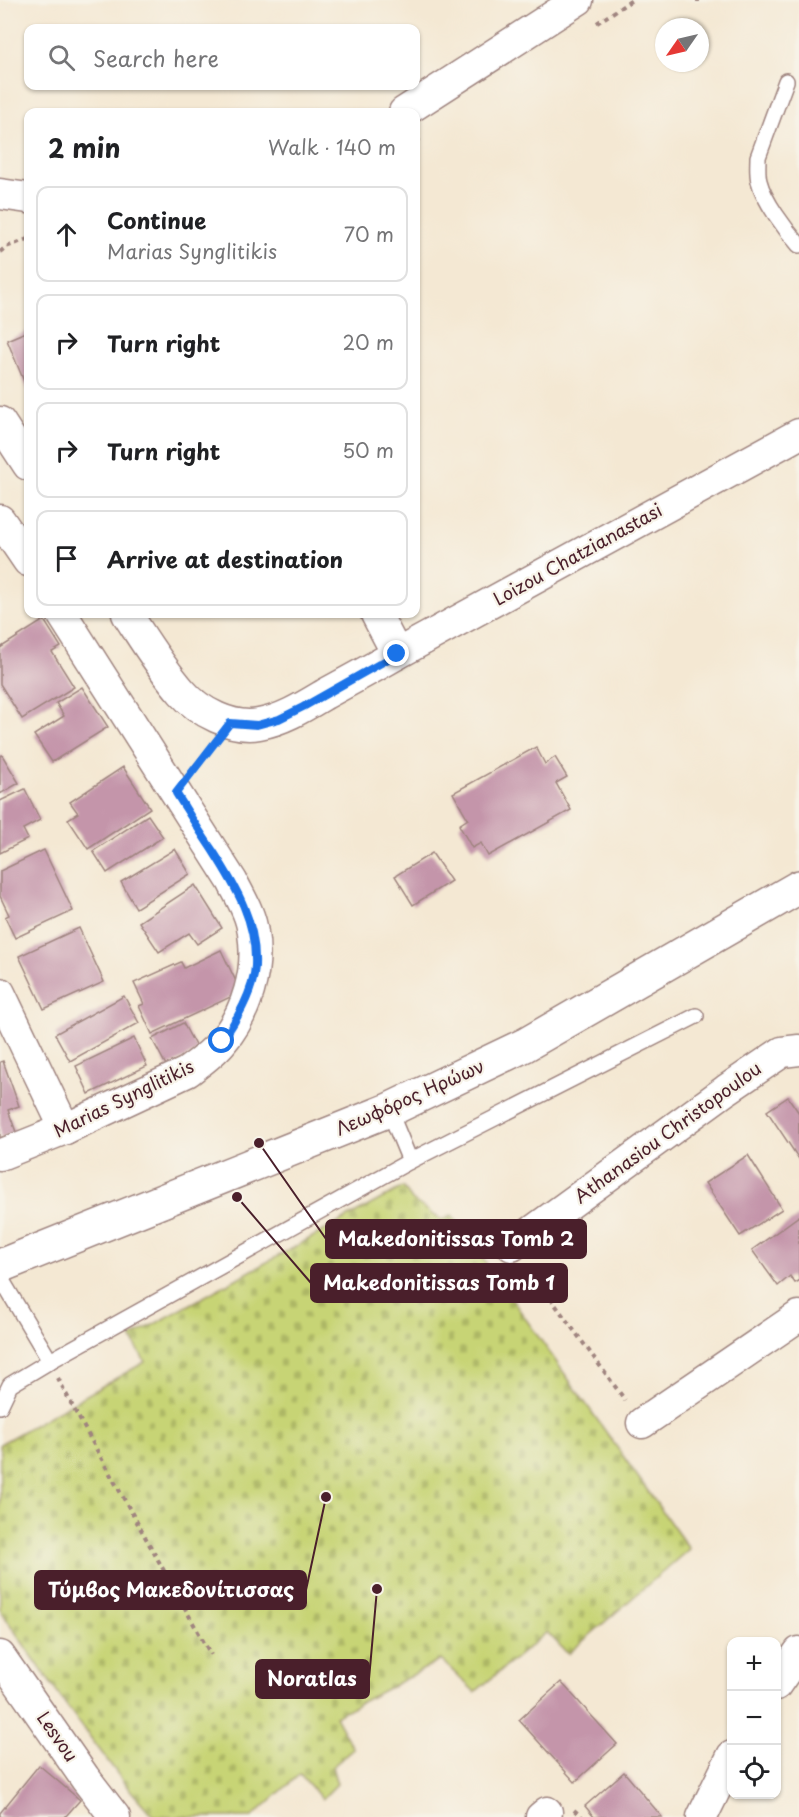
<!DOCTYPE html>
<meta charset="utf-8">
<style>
body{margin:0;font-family:"Playpen Sans",sans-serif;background:#f2f2f2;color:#202124}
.controls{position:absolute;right:18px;bottom:18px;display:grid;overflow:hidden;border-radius:12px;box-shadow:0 2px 4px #0004}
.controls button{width:54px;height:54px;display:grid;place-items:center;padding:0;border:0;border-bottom:2px solid #e0e0e0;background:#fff;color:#202124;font:30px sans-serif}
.compass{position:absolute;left:655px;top:18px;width:54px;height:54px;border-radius:50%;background:#fff;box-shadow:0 2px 4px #0004;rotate:236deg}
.stop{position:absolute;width:18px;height:18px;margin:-14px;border:4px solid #1a73e8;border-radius:50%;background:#fff}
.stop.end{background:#1a73e8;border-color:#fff;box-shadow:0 2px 6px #0008}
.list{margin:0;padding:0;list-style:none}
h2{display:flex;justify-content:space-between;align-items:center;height:78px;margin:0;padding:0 24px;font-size:26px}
h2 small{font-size:20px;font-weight:400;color:#757577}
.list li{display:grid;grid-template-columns:39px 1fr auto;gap:18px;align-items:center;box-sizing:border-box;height:96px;margin:0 12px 12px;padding:0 12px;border:2px solid #e0e0e0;border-radius:12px}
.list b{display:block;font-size:22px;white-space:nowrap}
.list p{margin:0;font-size:20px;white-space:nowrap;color:#757577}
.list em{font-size:20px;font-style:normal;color:#757577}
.icon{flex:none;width:33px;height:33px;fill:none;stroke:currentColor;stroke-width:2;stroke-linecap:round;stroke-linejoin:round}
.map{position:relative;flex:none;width:799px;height:1817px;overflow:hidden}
.search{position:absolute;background:#fff;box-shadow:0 2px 4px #0004;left:24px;top:24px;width:396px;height:66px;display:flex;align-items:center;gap:15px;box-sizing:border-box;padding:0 21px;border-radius:12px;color:#757577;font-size:22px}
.panel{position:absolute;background:#fff;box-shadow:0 2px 4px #0004;left:24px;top:108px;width:396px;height:510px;border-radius:12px}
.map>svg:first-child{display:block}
.cemetery{fill:url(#cemetery-stones);stroke:#887a50;stroke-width:1.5}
.building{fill:#c495aa}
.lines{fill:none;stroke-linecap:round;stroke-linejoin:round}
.service-casing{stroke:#9f847f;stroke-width:18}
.minor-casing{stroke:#9f847f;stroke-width:33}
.primary-casing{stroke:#9f847f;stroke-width:36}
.path{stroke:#9f847f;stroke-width:4;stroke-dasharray:4.5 4.5;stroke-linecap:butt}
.service{stroke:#fff;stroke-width:15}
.minor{stroke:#fff;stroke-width:30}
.primary{stroke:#fff;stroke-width:33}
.route{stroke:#1a73e8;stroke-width:8}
.labels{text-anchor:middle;stroke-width:4.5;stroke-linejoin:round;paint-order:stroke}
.street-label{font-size:18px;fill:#4a1f2b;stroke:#f7f3e8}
.leader{fill:none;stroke:#4a1f2b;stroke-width:2}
.callout-dot{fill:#4a1f2b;stroke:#f7f3e8;stroke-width:2}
.callout{fill:#4a1f2b;stroke:#4a1f2b;stroke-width:2}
.callout-label{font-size:20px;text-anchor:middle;font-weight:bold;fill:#fff}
</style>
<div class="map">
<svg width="799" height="1817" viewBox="0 0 799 1817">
<defs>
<pattern id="cemetery-stones" width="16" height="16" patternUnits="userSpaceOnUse" patternTransform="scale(1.5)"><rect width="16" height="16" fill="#c7d475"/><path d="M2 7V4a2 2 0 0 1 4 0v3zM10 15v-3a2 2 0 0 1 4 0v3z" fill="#acb665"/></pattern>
</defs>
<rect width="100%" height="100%" fill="#f7f3e8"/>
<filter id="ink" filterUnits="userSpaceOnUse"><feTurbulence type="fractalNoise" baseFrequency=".0167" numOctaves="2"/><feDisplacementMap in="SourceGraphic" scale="12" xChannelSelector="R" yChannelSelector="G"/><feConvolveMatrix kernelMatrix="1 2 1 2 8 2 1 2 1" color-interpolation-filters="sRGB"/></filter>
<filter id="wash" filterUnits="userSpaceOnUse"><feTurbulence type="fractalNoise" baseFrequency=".008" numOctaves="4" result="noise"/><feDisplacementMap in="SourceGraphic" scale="24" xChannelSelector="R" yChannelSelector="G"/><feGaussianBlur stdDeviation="1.35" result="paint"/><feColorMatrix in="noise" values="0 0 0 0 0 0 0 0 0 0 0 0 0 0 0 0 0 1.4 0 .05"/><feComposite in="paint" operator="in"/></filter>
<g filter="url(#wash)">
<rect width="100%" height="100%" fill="#f4e8d3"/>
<path class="cemetery" d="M403 1187 412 1200 442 1220 452 1215 689 1549 568 1654 547 1632 475 1692 441 1660 335 1716 353 1749 332 1767 337 1784 322 1799 300 1774 252 1817H154L125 1784 61 1698 0 1610V1444L145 1362 131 1337Z"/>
<g id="blocks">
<g class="building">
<path d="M28 331V391L7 340Z"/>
<path d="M44 620 61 647 52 652 74 687 22 719 0 684V648Z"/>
<path d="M82 687 108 727 52 762 34 735 64 716 56 703Z"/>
<path d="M536 747 545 764 555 757 567 777 556 783 571 810 488 856 481 843 472 848 459 825 468 819 453 793Z"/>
<path d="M2 755 19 783 0 794V756Z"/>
<path d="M123 767 150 808 88 849 68 819 78 813 70 802Z"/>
<path d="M25 789 40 820 23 829 28 839 0 853V801Z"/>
<path d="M148 815 163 837 107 873 93 851Z"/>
<path d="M175 849 190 874 136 908 121 882Z"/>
<path d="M44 850 73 911 15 938 5 917 9 915 0 896V871Z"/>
<path d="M432 853 451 881 413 905 395 876Z"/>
<path d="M195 885 222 928 197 944 189 933 159 952 139 922Z"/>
<path d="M79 928 104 982 44 1009 19 956Z"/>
<path d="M221 950 241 992 152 1034 139 1006 144 1004 134 983 181 962 184 968Z"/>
<path d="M124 996 139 1023 70 1061 55 1034Z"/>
<path d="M183 1023 198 1051 167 1067 152 1039Z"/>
<path d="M134 1038 147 1066 89 1094 76 1066Z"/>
<path d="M3 1061 19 1106 8 1110 16 1132 0 1138V1062Z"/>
<path d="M788 1097 799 1113V1159L767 1111Z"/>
<path d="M748 1155 782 1209 740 1236 705 1183Z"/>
<path d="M799 1216V1281L795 1283 790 1276 778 1286 752 1250Z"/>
<path d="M561 1682 617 1744 575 1782 519 1720Z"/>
<path d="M39 1765 80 1800 65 1817H0V1813Z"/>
<path d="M624 1772 662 1817H594L585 1806Z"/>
</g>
</g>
</g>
<g filter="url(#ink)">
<use href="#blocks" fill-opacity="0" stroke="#9f847f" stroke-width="1.5"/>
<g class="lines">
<defs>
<g id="service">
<path d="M786 81 758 157C758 165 757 173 759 181 764 201 785 229 799 245"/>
<path d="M389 1110 410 1161"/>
<path d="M0 1277 50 1361"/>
<path d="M0 1406 10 1385 50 1361 410 1161 696 1016"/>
</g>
<g id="minor">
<path d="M404 112 578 0"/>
<path d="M0 194 28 198"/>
<path d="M0 422 28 465"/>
<path d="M0 520 28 561"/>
<path d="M127 614C144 640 161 668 182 692 199 712 232 729 259 724 283 720 305 706 325 694 349 681 373 668 397 654"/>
<path d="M376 614 397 654 799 434"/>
<path d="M0 993 65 1129"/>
<path d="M0 1155 65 1129 187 1072C199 1063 212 1054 222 1042 247 1013 259 970 253 933 251 914 240 897 232 881L62 614"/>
<path d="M512 1246 726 1090 782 1052 799 1050"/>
<path d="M642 1423 799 1316"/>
<path d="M0 1656 85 1778 115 1817"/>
<path d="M776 1685 799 1652"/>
<path d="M541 1817 547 1812"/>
<path d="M702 1817 732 1756"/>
</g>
<path id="primary" d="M0 1266 389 1110 525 1045 799 887"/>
</defs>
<use href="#service" class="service-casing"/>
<use href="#minor" class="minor-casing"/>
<use href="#primary" class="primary-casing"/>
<g class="path">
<path d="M696 0H700"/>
<path d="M597 23 632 0"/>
<path d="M416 141 423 137"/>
<path d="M0 252 6 247 28 239"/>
<path d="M194 768 212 746"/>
<path d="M529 1269 625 1400"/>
<path d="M58 1378 75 1411 211 1655"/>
<path d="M574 1810 582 1817"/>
</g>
<use href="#service" class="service"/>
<use href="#minor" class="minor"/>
<use href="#primary" class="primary"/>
</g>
</g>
<g class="lines" filter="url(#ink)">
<path class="route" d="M222 1041C236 1021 254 990 255 966 257 922 236 887 213 851 200 832 188 812 176 793L230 723 257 725 279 719 303 707 397 654"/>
</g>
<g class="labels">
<g class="street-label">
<text transform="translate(578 555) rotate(-29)" y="6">Loizou Chatzianastasi</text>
<text transform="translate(410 1098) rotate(-24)" y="6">Λεωφόρος Ηρώων</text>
<text transform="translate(124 1099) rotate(-26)" y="6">Marias Synglitikis</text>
<text transform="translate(668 1133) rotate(-36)" y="6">Athanasiou Christopoulou</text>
<text transform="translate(57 1737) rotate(55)" y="6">Lesvou</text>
</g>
</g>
<path class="leader" d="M259 1143L326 1239M237 1197L311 1283M326 1497L306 1590M377 1589L369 1679"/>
<g class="callout-dot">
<circle cx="259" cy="1143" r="6"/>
<circle cx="237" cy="1197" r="6"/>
<circle cx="326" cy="1497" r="6"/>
<circle cx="377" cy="1589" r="6"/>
</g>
<g class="callout">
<rect x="326" y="1220" width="260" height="38" rx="6"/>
<rect x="311" y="1264" width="256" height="38" rx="6"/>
<rect x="35" y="1571" width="271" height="38" rx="6"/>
<rect x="256" y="1660" width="113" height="38" rx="6"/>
</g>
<g class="callout-label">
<text x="456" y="1246">Makedonitissas Tomb 2</text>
<text x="439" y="1290">Makedonitissas Tomb 1</text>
<text x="171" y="1597">Τύμβος Μακεδονίτισσας</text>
<text x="312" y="1686">Noratlas</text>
</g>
</svg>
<div class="controls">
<button>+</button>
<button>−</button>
<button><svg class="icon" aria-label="locate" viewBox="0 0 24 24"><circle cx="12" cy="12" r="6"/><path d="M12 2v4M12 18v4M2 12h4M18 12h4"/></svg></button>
</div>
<svg class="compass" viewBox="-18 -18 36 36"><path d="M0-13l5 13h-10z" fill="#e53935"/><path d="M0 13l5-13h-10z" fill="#757577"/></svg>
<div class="stop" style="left:222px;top:1041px"></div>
<div class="stop end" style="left:397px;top:654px"></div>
<div class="search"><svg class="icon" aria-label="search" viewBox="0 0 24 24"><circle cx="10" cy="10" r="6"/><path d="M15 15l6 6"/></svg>Search here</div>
<section class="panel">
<h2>2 min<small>Walk · 140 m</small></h2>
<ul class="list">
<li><svg class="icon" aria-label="ahead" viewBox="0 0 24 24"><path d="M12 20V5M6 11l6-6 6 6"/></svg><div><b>Continue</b><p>Marias Synglitikis</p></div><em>70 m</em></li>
<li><svg class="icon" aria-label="right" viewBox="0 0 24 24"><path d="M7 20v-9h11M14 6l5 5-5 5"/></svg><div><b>Turn right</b></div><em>20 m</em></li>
<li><svg class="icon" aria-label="right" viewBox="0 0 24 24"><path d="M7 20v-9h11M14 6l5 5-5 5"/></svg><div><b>Turn right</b></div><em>50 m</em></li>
<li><svg class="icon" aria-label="arrive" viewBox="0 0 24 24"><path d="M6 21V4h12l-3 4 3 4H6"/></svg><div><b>Arrive at destination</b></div></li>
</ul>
</section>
</div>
